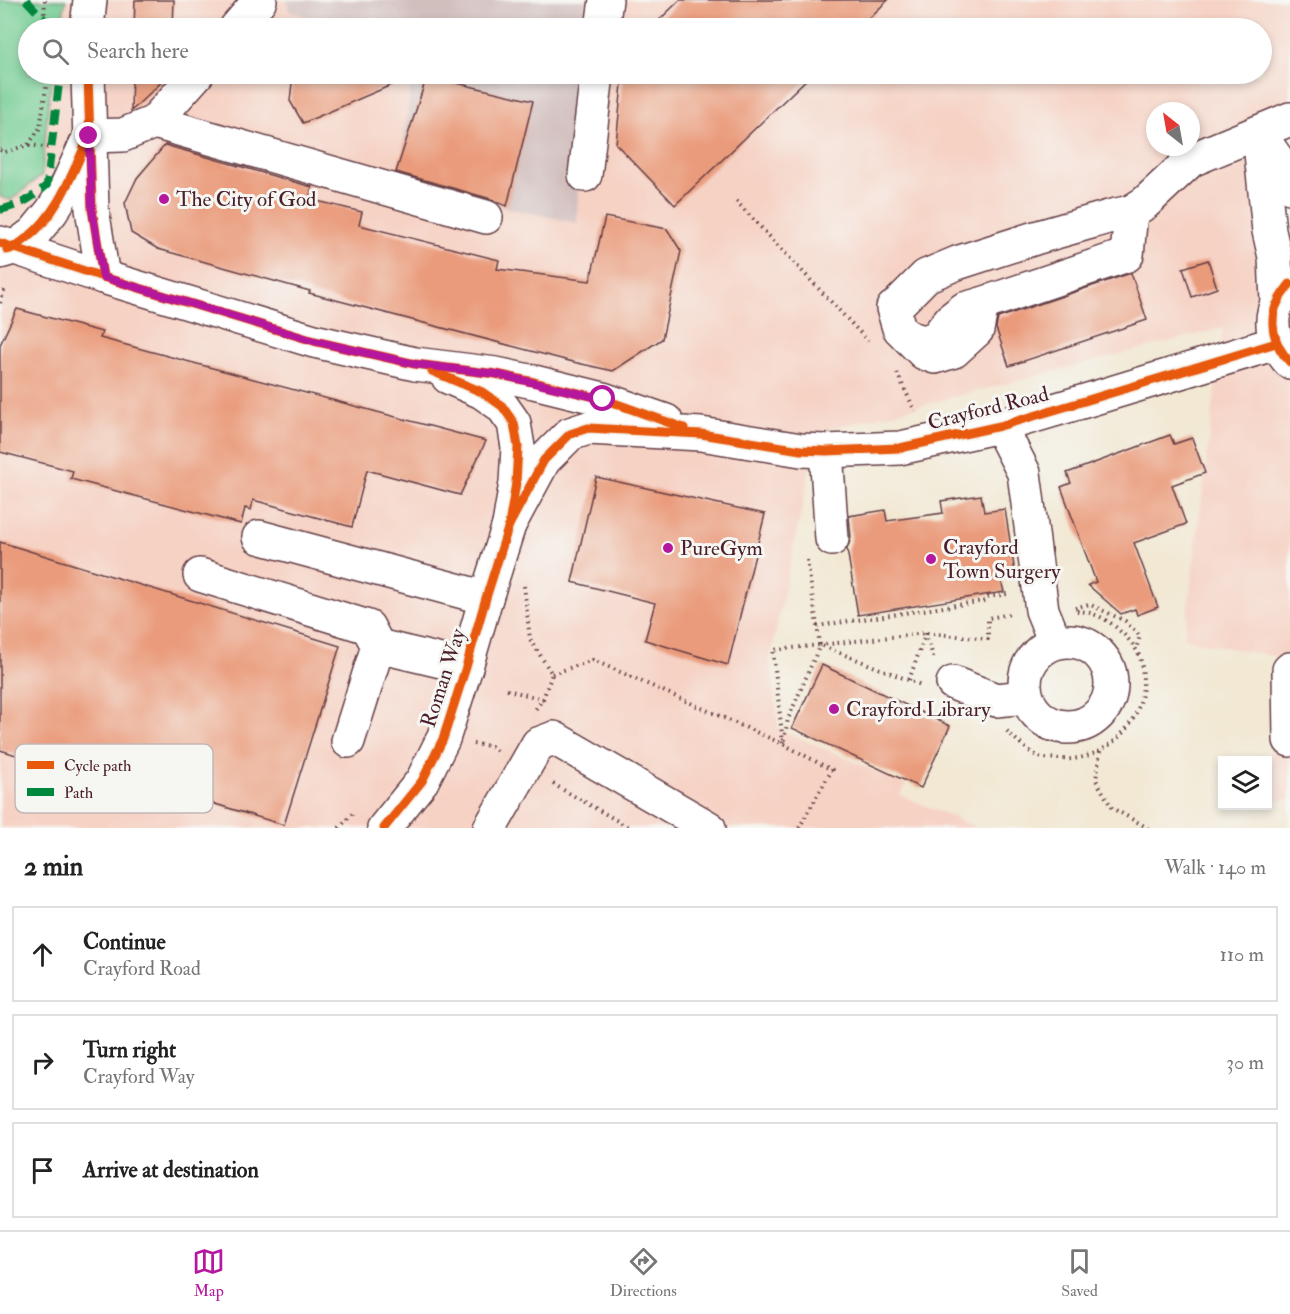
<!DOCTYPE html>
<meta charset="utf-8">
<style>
body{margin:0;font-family:"IM FELL Double Pica",serif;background:#f6f6f6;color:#222}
.controls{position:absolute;right:18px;bottom:18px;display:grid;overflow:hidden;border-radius:0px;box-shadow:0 3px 9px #0003}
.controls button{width:54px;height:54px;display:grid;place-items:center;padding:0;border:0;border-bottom:2px solid #e0e0e0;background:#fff;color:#222;font:30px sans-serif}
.compass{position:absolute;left:1146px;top:102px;width:54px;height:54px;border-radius:50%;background:#fff;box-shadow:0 3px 9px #0003;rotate:329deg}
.stop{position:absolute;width:18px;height:18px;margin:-14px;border:4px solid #b5179e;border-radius:50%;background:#fff}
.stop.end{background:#b5179e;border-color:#fff;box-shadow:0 2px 6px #0008}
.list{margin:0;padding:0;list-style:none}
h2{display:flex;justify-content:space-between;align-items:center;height:78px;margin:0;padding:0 24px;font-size:26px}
h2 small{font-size:20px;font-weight:400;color:#767676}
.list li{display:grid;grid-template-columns:39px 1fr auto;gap:18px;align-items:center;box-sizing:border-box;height:96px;margin:0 12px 12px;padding:0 12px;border:2px solid #e0e0e0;border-radius:0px}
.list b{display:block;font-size:22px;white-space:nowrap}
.list p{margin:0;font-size:20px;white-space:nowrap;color:#767676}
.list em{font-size:20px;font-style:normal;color:#767676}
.icon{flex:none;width:33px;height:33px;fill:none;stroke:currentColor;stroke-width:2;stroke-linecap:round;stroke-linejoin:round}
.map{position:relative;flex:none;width:1290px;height:828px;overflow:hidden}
.search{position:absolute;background:#fff;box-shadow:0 3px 9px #0003;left:18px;right:18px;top:18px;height:66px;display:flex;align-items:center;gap:15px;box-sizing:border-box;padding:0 21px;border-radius:33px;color:#767676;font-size:22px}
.sheet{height:402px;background:#fff}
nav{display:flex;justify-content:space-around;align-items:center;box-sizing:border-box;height:84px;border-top:2px solid #e0e0e0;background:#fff;font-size:16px;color:#767676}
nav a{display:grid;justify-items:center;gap:3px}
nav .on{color:#b5179e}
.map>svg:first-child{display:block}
.built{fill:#f6d2c4;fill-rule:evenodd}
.industrial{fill:#d1bfbe}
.green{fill:#74cd94;stroke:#5f7660;stroke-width:1.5}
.building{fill:#ea9b7b}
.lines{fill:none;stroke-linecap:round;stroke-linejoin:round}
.minor-casing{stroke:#633d44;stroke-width:36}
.major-casing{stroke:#633d44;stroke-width:36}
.path{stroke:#633d44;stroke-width:4;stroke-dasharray:1.5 4.5;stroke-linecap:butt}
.minor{stroke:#fff;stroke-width:33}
.major{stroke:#fff;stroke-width:33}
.quiet{stroke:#00873e;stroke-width:8;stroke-dasharray:15 8;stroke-linecap:butt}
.cycleway-casing{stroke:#f6f6f2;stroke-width:13}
.cycleway{stroke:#e8590c;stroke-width:9}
.route{stroke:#b5179e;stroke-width:8}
.poi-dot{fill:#b5179e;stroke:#f6f6f2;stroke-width:2}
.labels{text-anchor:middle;stroke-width:6;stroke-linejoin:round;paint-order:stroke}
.poi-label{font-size:21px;fill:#4a1f2b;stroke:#f6f6f2;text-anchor:start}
.street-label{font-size:21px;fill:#4a1f2b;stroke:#f6f6f2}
.key{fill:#f6f6f2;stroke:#c2b6b6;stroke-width:1.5}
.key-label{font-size:16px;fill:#4a1f2b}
</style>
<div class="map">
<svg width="1290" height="828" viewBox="0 0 1290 828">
<rect width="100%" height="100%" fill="#f6f6f2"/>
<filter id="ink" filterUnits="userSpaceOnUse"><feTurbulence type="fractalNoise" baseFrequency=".0167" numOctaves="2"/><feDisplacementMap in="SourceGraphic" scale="12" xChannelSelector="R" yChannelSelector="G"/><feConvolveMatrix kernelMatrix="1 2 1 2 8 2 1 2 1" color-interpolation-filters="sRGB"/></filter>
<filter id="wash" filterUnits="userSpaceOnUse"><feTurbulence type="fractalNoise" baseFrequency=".008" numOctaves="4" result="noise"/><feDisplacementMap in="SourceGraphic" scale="24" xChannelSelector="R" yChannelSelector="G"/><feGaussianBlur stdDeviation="1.35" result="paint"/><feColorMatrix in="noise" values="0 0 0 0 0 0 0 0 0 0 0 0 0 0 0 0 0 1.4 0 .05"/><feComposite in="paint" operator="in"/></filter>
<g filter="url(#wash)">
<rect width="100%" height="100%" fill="#f2e8d3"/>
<path class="built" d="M0 0H288V10L338 28H28V74H412L399 184 577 222 582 74H1262V28H584L585 0H1290V800L1268 799V782L1277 657 1184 639 1223 328 818 432 770 659 779 729 906 784 900 795 978 828H0ZM1155 111H1191V147H1155Z"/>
<g class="industrial">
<path d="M288 0H585L584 28H338L288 10Z"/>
<path d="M412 74H582L577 223 399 184Z"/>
</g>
<path class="green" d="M0 0H66L60 28H28V74H53L49 97 42 175 11 200 0 197Z"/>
<g id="blocks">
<g class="building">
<path d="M135 0H174L173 28H134Z"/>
<path d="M680 0H888L859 28H651Z"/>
<path d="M132 74H170L131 111Z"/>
<path d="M293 74H409L408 78 303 123 290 101Z"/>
<path d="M623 74H812L675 205 616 144Z"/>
<path d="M427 76 533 101 507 206 499 203 491 199 396 172Z"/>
<path d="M165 145 312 187 309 199 362 212 359 225 499 260 497 269 590 281 605 217 667 229 681 251 662 339 613 371 573 362 309 293 310 291 158 249 131 233 125 203 137 178Z"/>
<path d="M1208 260 1217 288 1192 297 1183 268Z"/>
<path d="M1131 273 1147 320 1009 366 996 328 998 318Z"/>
<path d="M17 309 102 332 100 338 486 441 460 495 367 470 352 527 253 500 251 510 245 508 241 524 71 479 73 471 0 452V345Z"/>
<path d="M1170 435 1174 444 1192 438 1205 473 1172 485 1186 524 1134 543 1158 607 1137 615 1135 609 1121 614 1088 585 1096 582 1061 487 1071 483 1067 473Z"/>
<path d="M596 477 765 514 728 665 645 640 655 603 572 582Z"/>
<path d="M981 495 984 512 1005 509 1015 573 1000 576 1004 592 858 615 847 549 851 538 849 516 885 510 887 521 943 513 941 501Z"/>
<path d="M0 542 340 646 284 825 61 757 58 768 0 750Z"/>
<path d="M822 665 950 726 921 788 792 728Z"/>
</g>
</g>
</g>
<g filter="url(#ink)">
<use href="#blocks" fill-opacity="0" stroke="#633d44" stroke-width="1.5"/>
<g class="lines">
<defs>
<g id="minor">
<path d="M236 28 260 0"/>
<path d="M602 28 606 0"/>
<path d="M154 122 486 217"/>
<path d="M1259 133 1269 231 1275 257 1277 301"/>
<path d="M89 136 123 135 154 122 197 74"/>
<path d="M1265 142 1284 169 1290 187"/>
<path d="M585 175 597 74"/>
<path d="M899 303 926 276 957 263 1035 238 1112 216 1131 212 1145 203 1191 160 1290 119"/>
<path d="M893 308 899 328 924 353 935 357 954 351 977 330 982 304 1127 255 1131 212"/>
<path d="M909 338 925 342 937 337 950 320 964 309 982 304"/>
<path d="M1000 426 1024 473 1042 610 1055 642"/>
<path d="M826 451 832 539"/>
<path d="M259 537 486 598"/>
<path d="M200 575 368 627 378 646 348 741"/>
<circle cx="1068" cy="684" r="43"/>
<path d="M378 646 466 667"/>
<path d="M1290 669 1289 670 1290 740"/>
<path d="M953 683 996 700 1026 697"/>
<path d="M490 828 538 744 554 738 709 828"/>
</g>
<g id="major">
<path d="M87 28 90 0"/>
<path d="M88 74 92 209 103 277"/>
<path d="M0 243 103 277 314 341 415 364 496 374 534 382 603 399 666 421"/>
<path d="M0 252 14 248 34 233 52 211 66 188 86 144"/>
<path d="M1290 284C1286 289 1282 294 1279 300 1267 320 1274 346 1290 362"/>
<path d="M509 525 544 460 570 434 588 428 701 434 801 450 826 451 900 448 1000 426 1088 400 1276 343"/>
<path d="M384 828 422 781 443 739 466 667 486 598 509 525 516 483 518 447 514 423 502 406 482 392 448 377"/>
</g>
</defs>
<use href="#minor" class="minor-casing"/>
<use href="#major" class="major-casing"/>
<g class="path">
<path d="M45 0 44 19 51 25V28"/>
<path d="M29 145 51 148"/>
<path d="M0 150 5 152 28 145 40 128 48 74"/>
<path d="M736 201 868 341"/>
<path d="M0 303 5 288"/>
<path d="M897 373 915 411"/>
<path d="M807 560 820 645"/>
<path d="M524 586 530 639 552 674 543 699 534 711"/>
<path d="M1075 608 1089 604 1125 621 1140 636 1136 649"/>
<path d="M817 626 984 601 988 597 1007 594"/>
<path d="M926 633 934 660"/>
<path d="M552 674 593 660 783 744 773 650 820 645 921 685"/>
<path d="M909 680 926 633"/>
<path d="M507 690 543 699"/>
<path d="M1007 731C1014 738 1031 754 1039 757 1044 759 1052 758 1058 759 1101 763 1142 728 1143 683 1143 671 1142 658 1135 648 1131 642 1125 635 1120 631 1108 619 1092 611 1075 611"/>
<path d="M473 744 491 746 497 751"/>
<path d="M1100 751 1096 780 1112 808 1148 828"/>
<path d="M553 784 630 828"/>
<path d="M339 828 355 811"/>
<path d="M799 828 832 770 783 744 788 719 820 645 926 633 988 639V618L1011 614"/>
</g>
<use href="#minor" class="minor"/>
<use href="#major" class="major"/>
<g class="quiet">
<path d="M26 0 44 19"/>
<path d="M0 210C22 204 30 200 47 185L60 74"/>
</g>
<defs>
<g id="cycleway">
<path d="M88 74 92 209 103 277"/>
<path d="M0 243 103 277 314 341 415 364 496 374 534 382 603 399 684 428"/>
<path d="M7 250C15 248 20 243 27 238 58 214 72 174 88 139"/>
<path d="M1290 284C1286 289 1282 294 1279 300 1267 320 1274 346 1290 362"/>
<path d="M509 525 544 460 570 434 588 428 701 434 801 450 826 451 900 448 1000 426 1088 400 1276 343"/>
<path d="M384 828 422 781 443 739 466 667 486 598 509 525 516 483 518 447 514 423 502 406 482 392 432 371"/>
</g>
</defs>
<use href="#cycleway" class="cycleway-casing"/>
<use href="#cycleway" class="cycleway"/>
</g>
</g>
<g class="lines" filter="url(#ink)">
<path class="route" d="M89 136 92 209 103 277 314 341 415 364 496 374 603 399"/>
</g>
<g class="poi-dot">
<circle cx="164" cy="199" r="6"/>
<circle cx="668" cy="548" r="6"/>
<circle cx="931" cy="559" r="6"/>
<circle cx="834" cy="709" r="6"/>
</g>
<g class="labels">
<g class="poi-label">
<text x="176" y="206">The City of God</text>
<text x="943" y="554">Crayford<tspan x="943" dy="24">Town Surgery</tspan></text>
<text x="680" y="555">PureGym</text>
<text x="846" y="716">Crayford Library</text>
</g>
<g class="street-label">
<text transform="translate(988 408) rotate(-14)" y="7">Crayford Road</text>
<text transform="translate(443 678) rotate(-72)" y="7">Roman Way</text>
</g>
</g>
<rect x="15" y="744" width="198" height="69" rx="9" class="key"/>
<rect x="27" y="761" width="27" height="8" fill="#e8590c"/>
<rect x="27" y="788" width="27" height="8" fill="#00873e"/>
<g class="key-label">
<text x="64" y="771">Cycle path</text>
<text x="64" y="798">Path</text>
</g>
</svg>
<div class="controls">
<button><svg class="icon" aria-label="layers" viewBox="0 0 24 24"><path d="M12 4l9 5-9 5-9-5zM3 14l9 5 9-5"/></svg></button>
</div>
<svg class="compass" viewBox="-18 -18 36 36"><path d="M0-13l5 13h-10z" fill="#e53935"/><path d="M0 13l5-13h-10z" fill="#767676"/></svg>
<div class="stop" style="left:603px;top:399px"></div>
<div class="stop end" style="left:89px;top:136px"></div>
<div class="search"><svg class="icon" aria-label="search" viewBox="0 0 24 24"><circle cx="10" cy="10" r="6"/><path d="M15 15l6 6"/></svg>Search here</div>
</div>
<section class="sheet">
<h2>2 min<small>Walk · 140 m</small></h2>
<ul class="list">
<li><svg class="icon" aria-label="ahead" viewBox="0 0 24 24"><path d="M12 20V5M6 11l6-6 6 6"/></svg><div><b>Continue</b><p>Crayford Road</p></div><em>110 m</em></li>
<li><svg class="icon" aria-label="right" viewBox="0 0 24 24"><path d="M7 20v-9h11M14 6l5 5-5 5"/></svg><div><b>Turn right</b><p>Crayford Way</p></div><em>30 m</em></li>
<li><svg class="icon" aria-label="arrive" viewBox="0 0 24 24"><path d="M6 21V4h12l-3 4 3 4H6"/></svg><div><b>Arrive at destination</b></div></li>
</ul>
</section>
<nav>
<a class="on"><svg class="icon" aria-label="map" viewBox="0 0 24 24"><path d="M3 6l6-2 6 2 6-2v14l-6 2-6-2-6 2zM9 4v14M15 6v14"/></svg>Map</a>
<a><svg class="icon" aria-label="directions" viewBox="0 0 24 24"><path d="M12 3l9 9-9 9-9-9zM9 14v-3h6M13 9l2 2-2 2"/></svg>Directions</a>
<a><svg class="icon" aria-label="saved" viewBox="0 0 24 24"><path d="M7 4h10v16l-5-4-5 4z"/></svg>Saved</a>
</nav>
